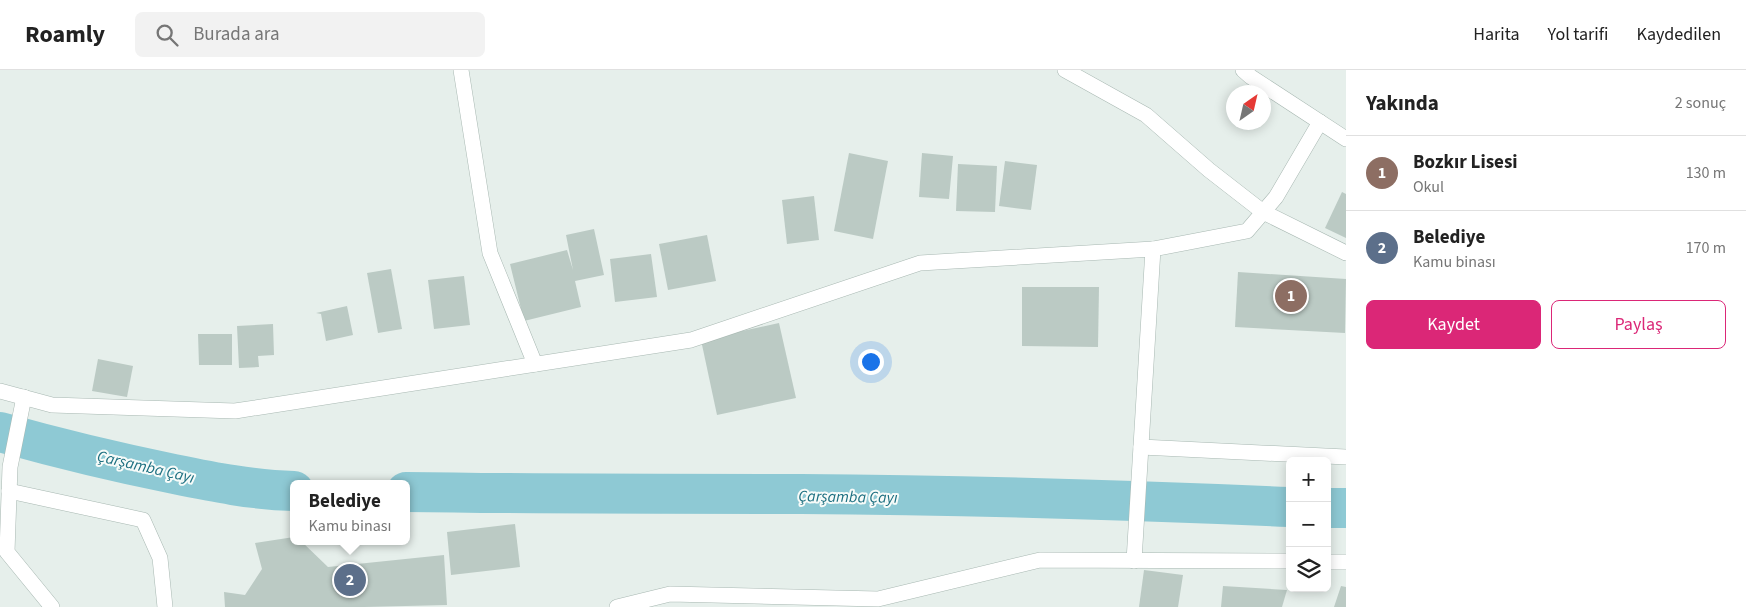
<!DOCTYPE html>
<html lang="tr">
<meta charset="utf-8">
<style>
body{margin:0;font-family:"Source Sans 3",sans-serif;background:#f2f2f2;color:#222}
.controls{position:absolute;right:15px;bottom:15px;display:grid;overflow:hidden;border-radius:8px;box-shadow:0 2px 12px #0003}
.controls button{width:45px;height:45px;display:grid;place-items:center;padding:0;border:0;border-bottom:1px solid #e0e0e0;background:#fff;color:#222;font:25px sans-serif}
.compass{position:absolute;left:1226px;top:15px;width:45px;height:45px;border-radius:50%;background:#fff;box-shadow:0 2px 12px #0003;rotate:34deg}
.you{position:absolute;left:870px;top:291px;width:18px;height:18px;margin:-12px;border:4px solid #fff;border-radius:50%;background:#1a73e8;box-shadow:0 0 0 8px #1a73e833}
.badge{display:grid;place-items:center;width:32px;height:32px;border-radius:50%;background:#db2777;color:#fff;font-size:16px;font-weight:700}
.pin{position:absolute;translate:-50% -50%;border:2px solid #fff;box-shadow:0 1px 5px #0006}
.popup{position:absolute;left:290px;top:410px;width:120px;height:65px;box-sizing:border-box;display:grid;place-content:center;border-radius:8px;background:#fff;filter:drop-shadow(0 1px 4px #0005);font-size:16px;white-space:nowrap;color:#767676}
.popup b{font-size:19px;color:#222}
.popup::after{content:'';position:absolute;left:50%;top:100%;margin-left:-10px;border:10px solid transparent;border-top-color:#fff}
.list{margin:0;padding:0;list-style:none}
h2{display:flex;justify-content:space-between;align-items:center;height:65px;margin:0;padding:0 20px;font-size:21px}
h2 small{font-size:16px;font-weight:400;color:#767676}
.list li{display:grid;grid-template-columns:32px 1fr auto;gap:15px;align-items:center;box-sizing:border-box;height:75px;padding:0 20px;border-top:1px solid #e0e0e0}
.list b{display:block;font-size:19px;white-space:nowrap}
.list p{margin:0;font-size:16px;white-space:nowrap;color:#767676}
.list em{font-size:16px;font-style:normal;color:#767676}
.actions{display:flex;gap:10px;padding:15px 20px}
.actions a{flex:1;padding:11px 0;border:1px solid #db2777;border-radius:8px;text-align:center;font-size:18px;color:#db2777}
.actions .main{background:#db2777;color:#fff}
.icon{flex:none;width:28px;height:28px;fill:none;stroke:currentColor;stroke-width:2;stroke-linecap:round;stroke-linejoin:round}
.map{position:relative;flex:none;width:1346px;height:537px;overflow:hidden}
header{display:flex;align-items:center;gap:30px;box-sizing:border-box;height:70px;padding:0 25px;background:#fff;border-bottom:1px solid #e0e0e0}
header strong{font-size:24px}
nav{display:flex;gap:28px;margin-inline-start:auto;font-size:18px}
.search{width:350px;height:45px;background:#f2f2f2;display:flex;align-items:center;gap:12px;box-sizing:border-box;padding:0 18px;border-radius:8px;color:#767676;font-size:19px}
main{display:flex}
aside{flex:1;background:#fff}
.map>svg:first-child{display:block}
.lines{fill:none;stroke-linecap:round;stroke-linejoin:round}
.river{stroke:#8ec9d4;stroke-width:40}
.building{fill:#bbcac4}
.minor-casing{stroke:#a8b8b2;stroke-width:16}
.minor{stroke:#fff;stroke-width:15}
.labels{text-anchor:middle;stroke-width:4;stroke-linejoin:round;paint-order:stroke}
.water-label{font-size:16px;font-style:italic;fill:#1c6f80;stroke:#f7fbf9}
</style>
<header>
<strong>Roamly</strong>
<div class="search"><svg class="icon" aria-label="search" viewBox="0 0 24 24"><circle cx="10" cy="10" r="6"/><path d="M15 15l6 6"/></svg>Burada ara</div>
<nav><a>Harita</a><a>Yol tarifi</a><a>Kaydedilen</a></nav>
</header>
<main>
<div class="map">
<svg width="1346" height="537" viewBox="0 0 1346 537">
<rect width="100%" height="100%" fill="#e6efeb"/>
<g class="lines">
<g class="river">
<path d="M0 362C57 378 115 392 174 404 213 412 253 420 294 421"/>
<path d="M406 422C538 424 670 424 801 424 964 425 1127 430 1290 437"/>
<path d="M1327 438H1346"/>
</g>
</g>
<g class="building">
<path d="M849 83 888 91 873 169 834 161Z"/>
<path d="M922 83 953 86 949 129 919 127Z"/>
<path d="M1005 91 1037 95 1031 140 999 136Z"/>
<path d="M958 94 997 96 995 142 956 141Z"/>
<path d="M1342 122 1346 124V168L1325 158Z"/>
<path d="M814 126 819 170 787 174 782 130Z"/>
<path d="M594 159 604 205 575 211 581 237 524 251 510 194 567 180 573 200 566 165Z"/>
<path d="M707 165 716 211 668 220 659 174Z"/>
<path d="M651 184 657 227 615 232 610 189Z"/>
<path d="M391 199 402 259 378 263 367 203Z"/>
<path d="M1238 202 1346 209 1345 263 1235 257Z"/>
<path d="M464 206 470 255 434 259 428 210Z"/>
<path d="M1022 217H1099L1098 277 1022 276Z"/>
<path d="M347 236 353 265 326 271 321 244 316 243Z"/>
<path d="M779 253 796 328 717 345 701 270Z"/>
<path d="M273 254 274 285 258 286 259 297 239 298 237 256Z"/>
<path d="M198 264H232V295H199Z"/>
<path d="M98 289 133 296 127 327 92 321Z"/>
<path d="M515 454 520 497 451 505 447 462Z"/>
<path d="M294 467V471H301L328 497 444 485 447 535 364 537H225L224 522 245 525 262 499 255 473Z"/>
<path d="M1144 500 1183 505 1178 537H1139Z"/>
<path d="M1223 516 1287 520 1282 537H1221Z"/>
<path d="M1341 516 1346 517V537H1334Z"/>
</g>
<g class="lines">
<defs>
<g id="minor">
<path d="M461 0 490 183 535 294"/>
<path d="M1065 0 1146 45 1209 100 1263 142 1346 183"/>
<path d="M1243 0 1251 7 1346 69"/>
<path d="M0 321 52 335 235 341 691 270 920 193 1153 179 1247 161 1276 127 1320 52"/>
<path d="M24 327 10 397 7 482 52 537"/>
<path d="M1141 377 1346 387"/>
<path d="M9 421 143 450 160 488 165 537"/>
<path d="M1134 491 1153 179"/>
<path d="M1327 492H1346"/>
<path d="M617 537 670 524 878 529 1040 490 1290 491"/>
</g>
</defs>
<use href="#minor" class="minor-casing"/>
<use href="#minor" class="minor"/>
</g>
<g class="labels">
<g class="water-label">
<text transform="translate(146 396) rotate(13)" y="6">Çarşamba Çayı</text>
<text transform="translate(848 426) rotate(1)" y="6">Çarşamba Çayı</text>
</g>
</g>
</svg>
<div class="controls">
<button>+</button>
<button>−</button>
<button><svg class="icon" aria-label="layers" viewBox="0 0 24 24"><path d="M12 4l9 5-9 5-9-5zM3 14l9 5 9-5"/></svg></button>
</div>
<svg class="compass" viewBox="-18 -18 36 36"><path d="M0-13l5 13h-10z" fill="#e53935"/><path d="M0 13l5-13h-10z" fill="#767676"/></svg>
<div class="you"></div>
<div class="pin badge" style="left:1291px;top:226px;background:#8d6e63">1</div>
<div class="pin badge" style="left:350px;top:510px;background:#5c6f8a">2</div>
<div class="popup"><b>Belediye</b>Kamu binası</div>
</div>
<aside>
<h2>Yakında<small>2 sonuç</small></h2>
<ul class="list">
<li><span class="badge" style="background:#8d6e63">1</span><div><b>Bozkır Lisesi</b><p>Okul</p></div><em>130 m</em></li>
<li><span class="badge" style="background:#5c6f8a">2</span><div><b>Belediye</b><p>Kamu binası</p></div><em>170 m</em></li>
</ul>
<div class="actions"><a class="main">Kaydet</a><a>Paylaş</a></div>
</aside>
</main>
